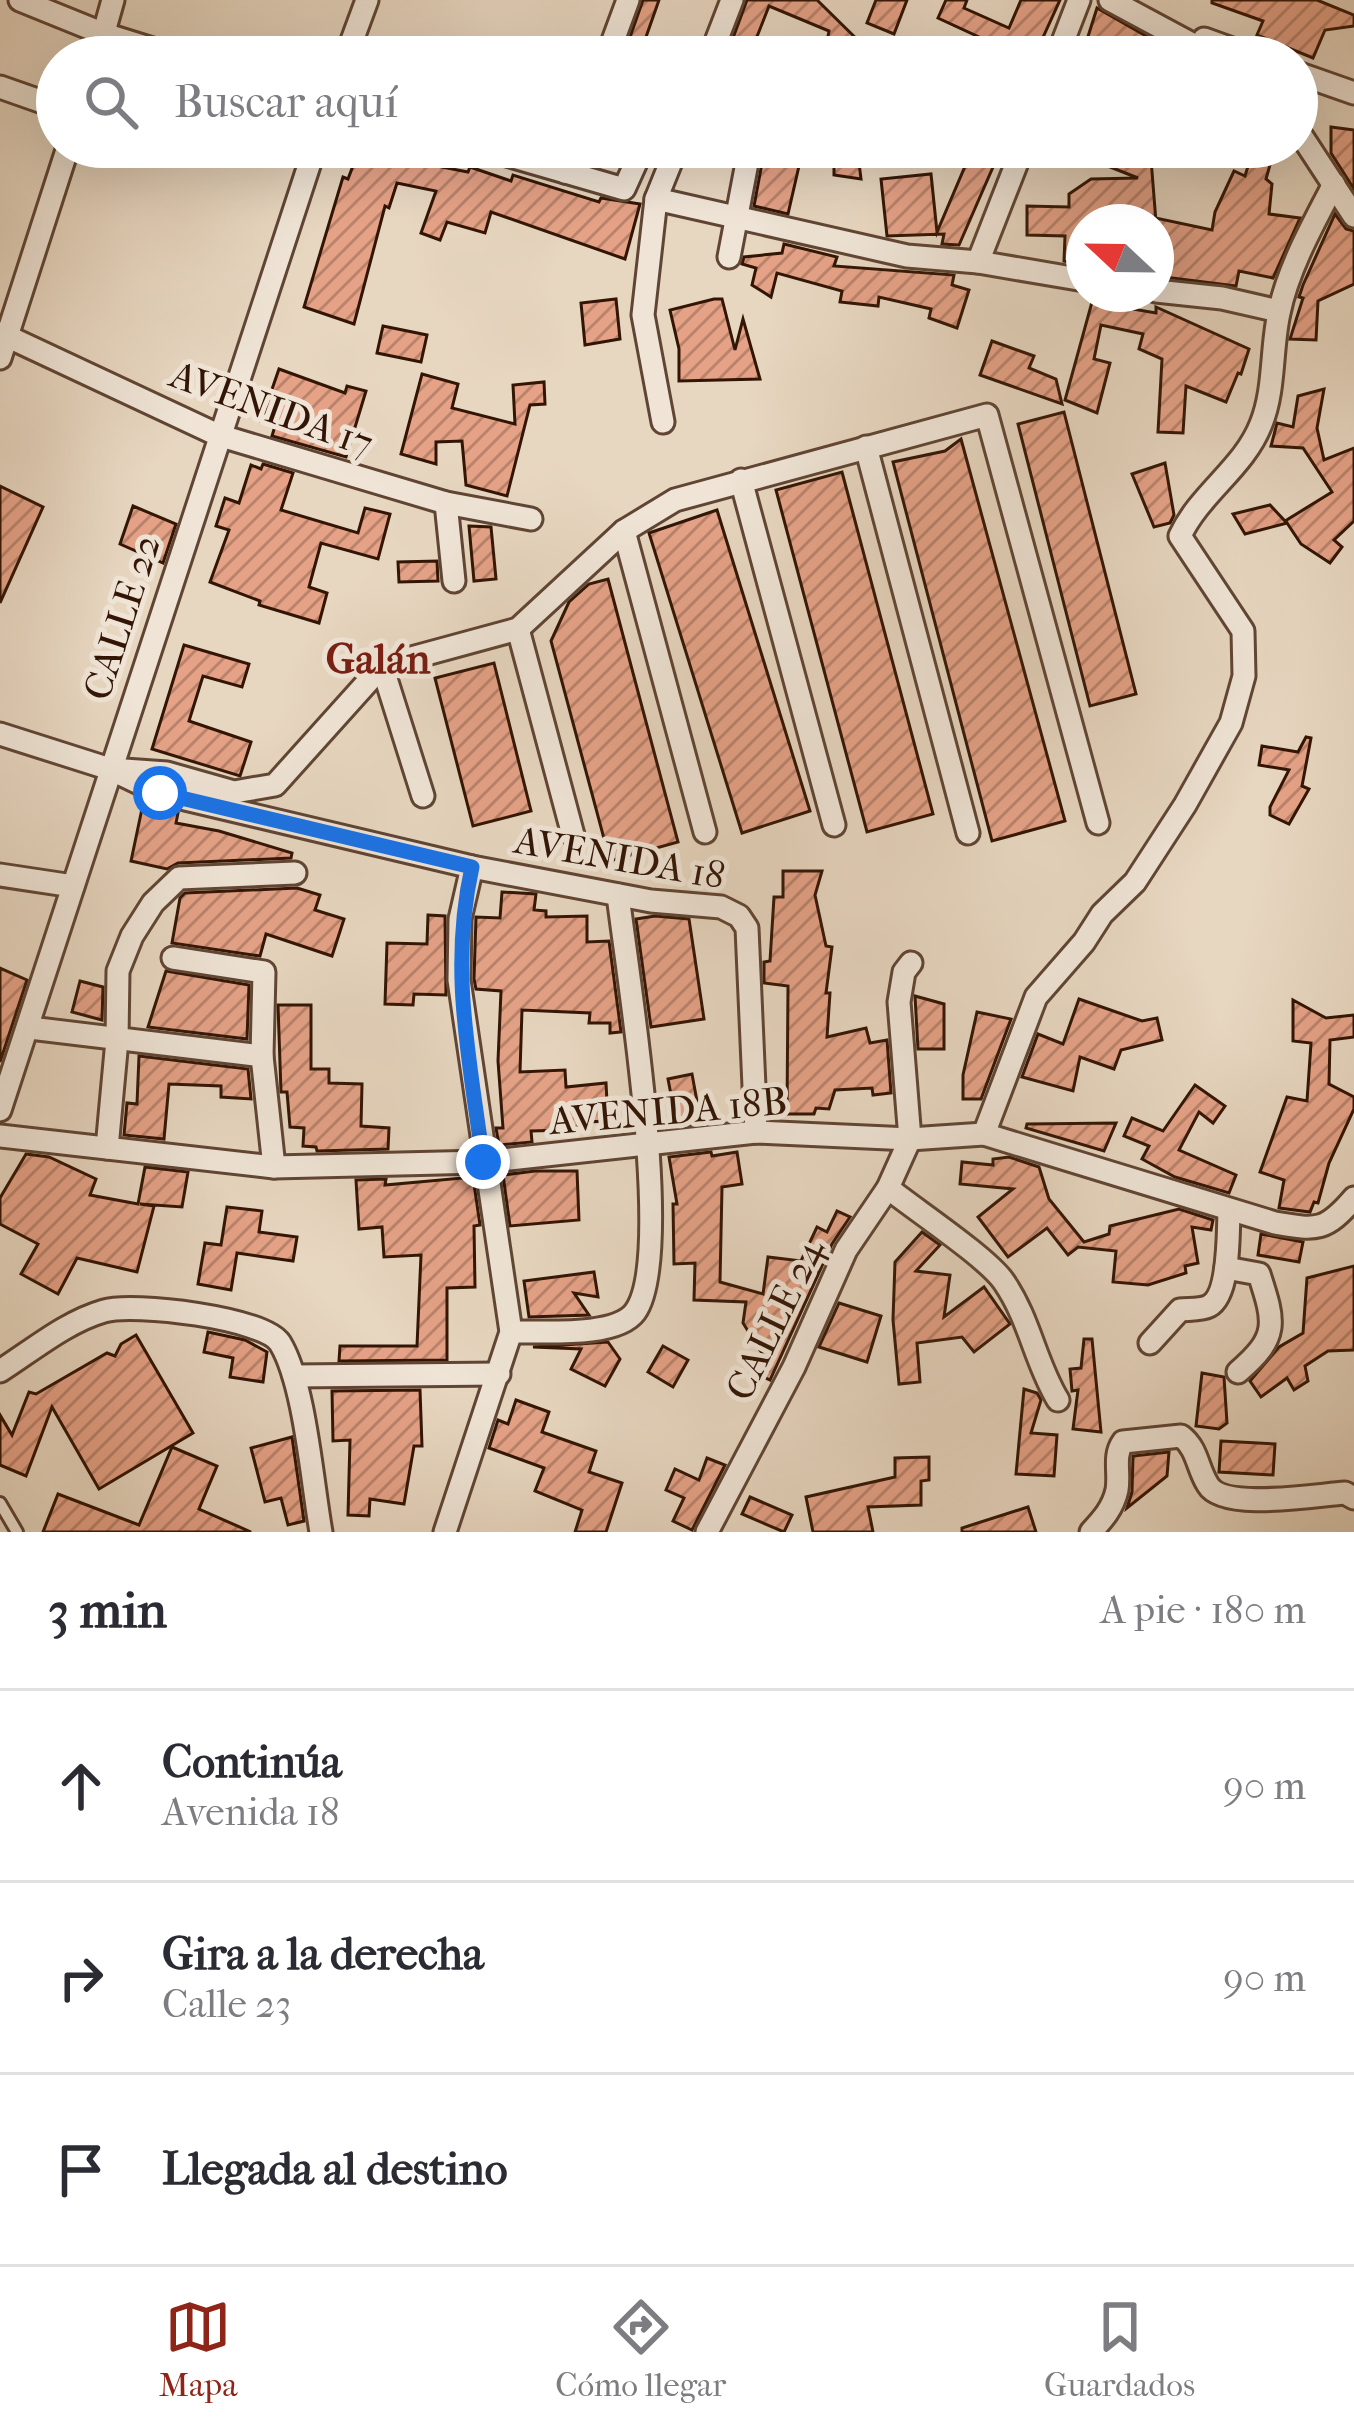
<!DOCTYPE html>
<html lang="es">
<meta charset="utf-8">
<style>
body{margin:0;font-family:"IM FELL French Canon",serif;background:#f7f7f7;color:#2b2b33}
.compass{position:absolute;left:1066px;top:204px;width:108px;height:108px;border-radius:50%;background:#fff;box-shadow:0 12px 48px #0002;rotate:292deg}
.stop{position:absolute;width:36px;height:36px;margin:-27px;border:9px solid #1a73e8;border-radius:50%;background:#fff}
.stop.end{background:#1a73e8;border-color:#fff;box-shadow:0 3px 12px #0008}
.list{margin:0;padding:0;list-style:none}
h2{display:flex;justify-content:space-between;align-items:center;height:156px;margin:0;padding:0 48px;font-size:51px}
h2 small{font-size:39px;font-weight:400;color:#7c7c81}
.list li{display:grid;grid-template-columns:78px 1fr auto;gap:36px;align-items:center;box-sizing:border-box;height:192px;padding:0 48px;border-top:3px solid #e1e1e2}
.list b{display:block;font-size:45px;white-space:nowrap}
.list p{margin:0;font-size:39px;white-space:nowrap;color:#7c7c81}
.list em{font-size:39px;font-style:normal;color:#7c7c81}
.icon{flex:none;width:66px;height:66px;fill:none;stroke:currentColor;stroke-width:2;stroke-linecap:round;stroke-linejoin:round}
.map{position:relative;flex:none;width:1354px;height:1532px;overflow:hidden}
.search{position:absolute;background:#fff;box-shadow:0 12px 48px #0002;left:36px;right:36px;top:36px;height:132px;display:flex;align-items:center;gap:30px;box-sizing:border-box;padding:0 42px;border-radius:66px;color:#7c7c81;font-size:45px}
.sheet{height:732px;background:#fff}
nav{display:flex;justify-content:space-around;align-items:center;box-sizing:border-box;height:168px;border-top:3px solid #e1e1e2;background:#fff;font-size:33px;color:#7c7c81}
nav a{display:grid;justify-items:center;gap:6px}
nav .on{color:#8f2418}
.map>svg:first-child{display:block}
.building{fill:url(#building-hatch);stroke:#331505;stroke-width:3}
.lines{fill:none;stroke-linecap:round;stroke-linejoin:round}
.lane-casing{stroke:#604534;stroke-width:16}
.street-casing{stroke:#604534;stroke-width:27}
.lane{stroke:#efe4d6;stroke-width:10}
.street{stroke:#efe4d6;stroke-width:21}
.route{stroke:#1a73e8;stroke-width:15}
.labels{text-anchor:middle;stroke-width:10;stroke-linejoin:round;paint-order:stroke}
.street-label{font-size:39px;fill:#331505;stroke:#efe4d6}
.neighbourhood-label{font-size:42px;font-weight:bold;fill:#7a1f14;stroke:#efe4d6}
</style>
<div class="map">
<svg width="1354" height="1532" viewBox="0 0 1354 1532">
<defs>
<pattern id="building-hatch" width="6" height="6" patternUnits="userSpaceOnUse" patternTransform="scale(3)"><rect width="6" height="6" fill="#e5a287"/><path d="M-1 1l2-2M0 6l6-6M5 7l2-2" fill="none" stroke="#ba836c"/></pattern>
</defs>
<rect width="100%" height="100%" fill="#e7d6c0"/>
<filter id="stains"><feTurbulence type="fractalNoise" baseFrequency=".00167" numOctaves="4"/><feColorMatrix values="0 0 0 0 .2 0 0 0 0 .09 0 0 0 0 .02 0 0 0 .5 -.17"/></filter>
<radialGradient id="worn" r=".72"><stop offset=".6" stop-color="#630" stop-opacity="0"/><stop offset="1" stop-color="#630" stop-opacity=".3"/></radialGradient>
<g class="building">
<path d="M643 0H659L646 37 694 57H623Z"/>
<path d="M747 0H817L875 57H824L829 31 769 6 749 57H726Z"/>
<path d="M876 0H907L894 34 867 23Z"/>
<path d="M946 0H967L964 8 1009 28 1021 0H1060L1034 57H981V38L938 18Z"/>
<path d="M1212 0H1317L1354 15V26L1325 30 1313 58 1257 35 1263 21 1212 3Z"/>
<path d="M1097 8 1167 48 1164 57H1119L1085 46Z"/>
<path d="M1331 127 1354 130V189L1331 153Z"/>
<path d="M360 147H380L407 156 405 160 468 172 470 167 511 181 513 175 599 202 601 198 640 204 625 259 491 212 485 233 447 222 440 240 421 233 436 191 397 183 389 208 385 206 354 324 304 307 343 177 348 179Z"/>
<path d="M765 147H857L861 179 834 175V166H799L788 214 754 206Z"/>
<path d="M1254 147H1275L1266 179 1272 184 1269 214 1300 218 1273 278 1239 271 1236 286 1156 276V218L1212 230 1215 212 1234 171 1245 176Z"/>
<path d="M969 157 993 167 959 245 942 244 944 234 887 236 881 179 931 174 937 232Z"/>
<path d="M1151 159 1156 222H1084V265L1064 261 1065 236 1027 235V206L1069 207V194L1091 179 1138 178 1095 161Z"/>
<path d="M1335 214 1346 229 1354 231V284L1318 301 1316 340 1290 339 1303 298 1299 297 1303 285Z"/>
<path d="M784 244 837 257 834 266 954 275 952 285 969 290 957 328 929 318 931 309 879 297 878 306 840 302 842 291 777 273 771 297 752 285 756 268 742 264 744 257 782 253Z"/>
<path d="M616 299 620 339 585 345 581 303Z"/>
<path d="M714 299H722L735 350 743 319 760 379 679 381V349L670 310Z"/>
<path d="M1092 302 1156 313V307L1249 349 1241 374 1238 373 1226 402 1186 386 1183 433 1158 432 1162 359 1139 349 1143 334 1101 325 1094 359 1110 363 1097 413 1065 400Z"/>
<path d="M383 326 427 335 421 362 377 353Z"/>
<path d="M992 341 1034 356 1029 368 1056 379 1062 404 980 375Z"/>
<path d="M279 369 345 393 347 386 366 391 346 457 272 436 275 426 261 421Z"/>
<path d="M422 374 458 384 452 408 515 424 513 385 544 382 545 404 530 405 507 496 466 485 462 441 436 442V464L401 454Z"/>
<path d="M1324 389 1317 428 1324 460 1354 448V521L1334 540 1342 547 1330 563 1301 544 1287 523 1245 534 1233 514 1270 505 1285 521 1332 492 1303 448 1271 446 1277 423 1293 427 1298 396Z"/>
<path d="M1064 412 1136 694 1090 706 1018 424Z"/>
<path d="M961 439 1065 821 992 841 893 462 945 451Z"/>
<path d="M1165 463 1174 515 1170 523 1154 527 1132 474Z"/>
<path d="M263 464 293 473 281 510 358 533 365 508 390 514 378 559 321 543 309 587 327 593 319 623 259 605 260 601 210 582 229 530 216 526 225 498 239 503 251 465 261 469Z"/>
<path d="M842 472 933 814 867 832 776 490Z"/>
<path d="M0 486 43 507 0 603Z"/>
<path d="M133 506 176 524 163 563 120 544Z"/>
<path d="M717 510 810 811 742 833 649 533Z"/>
<path d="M469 526 491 527 496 579 474 581Z"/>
<path d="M437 561 438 581 399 582 398 562Z"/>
<path d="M608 579 678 842 610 861 551 641 569 602 589 584Z"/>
<path d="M184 645 249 664 242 687 203 676 189 721 251 742 240 776 152 749Z"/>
<path d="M494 663 531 811 473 826 435 678Z"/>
<path d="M1306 737 1311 738 1302 786 1309 789 1289 824 1270 815V807L1289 770 1259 765 1262 746 1298 752Z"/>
<path d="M147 803 178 813 176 823 219 831 292 853 291 858 178 863 167 869 131 861 143 804Z"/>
<path d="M783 871H822L815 895 826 946 832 947 826 993H830L827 1037 866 1028 870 1043 887 1040 891 1093 873 1095 872 1088 835 1090 829 1109 816 1108 814 1114H787L788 986 764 983V962L770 961 774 897H783Z"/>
<path d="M297 888 320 895 315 910 344 919 332 956 266 934 260 956 172 943 180 898 185 893Z"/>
<path d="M502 892 536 894 534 910 546 911V917L587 916V942L609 941 621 1032 610 1033V1023H589L590 1013 522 1010 520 1072 565 1070 566 1087 606 1083 608 1121 586 1122V1127H566V1130L531 1131 532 1142 499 1145 496 1128H503L498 1061 501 991 476 989 474 979 476 917 500 918Z"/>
<path d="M428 915 445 916 446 995 414 994 413 1005 385 1004 387 943 427 944Z"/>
<path d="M655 916 689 919 704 1019 651 1027 636 919Z"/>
<path d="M0 968 27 980 0 1062Z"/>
<path d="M166 971 249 985 247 1039 148 1027Z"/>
<path d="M80 981 103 987 102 1020 72 1012Z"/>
<path d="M915 996 944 1004V1049H918Z"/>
<path d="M1079 999 1142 1021 1157 1018 1162 1040 1121 1050 1114 1069 1080 1057 1073 1091 1022 1077 1038 1034 1063 1044Z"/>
<path d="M1293 1000 1326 1018 1354 1015V1037L1330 1040 1329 1084 1354 1097V1109L1329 1163 1318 1203 1314 1202 1310 1212 1279 1208 1284 1180 1260 1172 1287 1097 1307 1101 1311 1043 1293 1041Z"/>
<path d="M278 1005H311V1069H329V1083L362 1084 361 1126 389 1128 388 1149 317 1151 316 1147 303 1146 304 1128 290 1127 287 1092H281Z"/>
<path d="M977 1012 1011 1019 981 1099H963V1075Z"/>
<path d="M139 1056 248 1069 251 1099 221 1097V1086L169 1084 164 1139 124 1135 127 1103 137 1104Z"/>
<path d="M692 1074 701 1123 677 1126 668 1079Z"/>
<path d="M1195 1085 1225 1106 1213 1123 1199 1112 1179 1150 1236 1175 1229 1193 1175 1177 1142 1159 1149 1146 1124 1136 1132 1118 1163 1131Z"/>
<path d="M1116 1123 1104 1151 1026 1128 1027 1124Z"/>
<path d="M711 1152 712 1156 737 1152 742 1184 722 1187 720 1282 763 1294 768 1257 801 1261 817 1227 827 1232 837 1211 850 1217 832 1244 770 1380 753 1372 763 1355 743 1323 746 1302 694 1300 695 1263 674 1264 673 1204H677L669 1157Z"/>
<path d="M26 1154 49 1157 96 1179 90 1195 138 1204 145 1167 188 1172 182 1207 140 1204 154 1206 137 1272 77 1258 58 1294 21 1274 38 1244 0 1224V1198Z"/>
<path d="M1009 1157 1039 1167 1049 1199 1084 1242 1109 1234 1110 1226 1179 1209 1213 1220 1211 1230 1192 1227 1198 1263 1185 1266 1186 1273 1148 1285 1113 1282 1116 1251 1078 1247 1068 1255 1047 1228 1008 1257 978 1217 1013 1189 960 1184 962 1162 993 1165V1159Z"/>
<path d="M535 1171H577L579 1220 510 1226 503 1175Z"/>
<path d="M473 1177 480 1225 474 1226 475 1287 447 1288V1360L339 1361 340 1346H417L421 1255 384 1257 382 1227 359 1229 356 1180 386 1179 385 1185Z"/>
<path d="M227 1207 262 1211 259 1232 297 1237 293 1261 237 1253 231 1290 198 1284 205 1243 221 1245Z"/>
<path d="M922 1232 940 1245 916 1271 950 1275 944 1317 984 1287 1010 1324 974 1352 962 1337 917 1343 920 1382 899 1384 893 1320 895 1262Z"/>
<path d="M1261 1234 1303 1242 1299 1262 1258 1255Z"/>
<path d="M1354 1266V1350L1328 1351 1305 1366 1308 1381 1294 1390 1287 1378 1261 1397 1250 1381 1279 1347 1303 1333 1307 1278Z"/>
<path d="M594 1272 598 1297 574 1293 589 1315 529 1317 524 1281Z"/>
<path d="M839 1303 881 1316 867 1362 819 1347Z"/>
<path d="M208 1332 245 1340 267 1352 263 1382 230 1377 233 1358 204 1352Z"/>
<path d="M136 1335 193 1433 99 1489 52 1407 26 1476 0 1465V1415L12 1435 29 1392 36 1394 107 1353 115 1356 121 1344Z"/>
<path d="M1084 1339H1092L1101 1432 1073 1429 1078 1390 1072 1391 1070 1369 1081 1368Z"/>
<path d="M608 1342 620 1359 605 1386 571 1369 581 1349 533 1347Z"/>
<path d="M663 1346 688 1360 673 1387 648 1372Z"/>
<path d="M1202 1373 1224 1377 1227 1423 1219 1429 1196 1426Z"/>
<path d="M1024 1389 1037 1393 1041 1400 1031 1433 1057 1435 1054 1476 1016 1474Z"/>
<path d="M420 1390 422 1446H414L404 1504 370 1499 369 1516 348 1515 350 1440 333 1441 332 1391Z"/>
<path d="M516 1400 549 1412 542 1432 596 1451 589 1472 622 1483 606 1532H575L582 1510 535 1491 544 1468 489 1448 498 1420 508 1424Z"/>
<path d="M292 1437 304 1521 288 1525 281 1498 265 1502 251 1448Z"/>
<path d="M1221 1441 1275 1444 1273 1475 1219 1472Z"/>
<path d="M172 1447 217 1466 199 1509 251 1532H43L58 1494 139 1525Z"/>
<path d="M1169 1452 1167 1476 1127 1508 1132 1492 1133 1456Z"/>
<path d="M929 1457V1480L921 1481V1505L868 1507 873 1532H813L806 1497 895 1477V1458Z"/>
<path d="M707 1458 725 1465 692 1530 673 1521 684 1498 666 1490 675 1469 699 1480Z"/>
<path d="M750 1497 792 1515 784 1532 742 1514Z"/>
<path d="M1028 1507 1036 1532H962V1528Z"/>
</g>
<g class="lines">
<defs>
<path id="lane" d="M0 1503 17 1532"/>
<g id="street">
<path d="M20 0 104 34 178 57"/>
<path d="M1110 0 1216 57"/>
<path d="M1204 39 1254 57"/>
<path d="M97 57 113 0"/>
<path d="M346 57 367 0"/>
<path d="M607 57 628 0"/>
<path d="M710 57 732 0"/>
<path d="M1057 57 1079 0"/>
<path d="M1297 73 1354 93"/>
<path d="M0 87 57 107"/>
<path d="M1297 129 1354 216"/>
<path d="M479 147 624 189 643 147"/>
<path d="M565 172 574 147"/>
<path d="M656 199 907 256 978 262 1084 280"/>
<path d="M729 257 750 147"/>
<path d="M978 262 1023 147"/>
<path d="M1156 291 1222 298 1279 311"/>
<path d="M0 333 218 435 446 503 531 519"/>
<path d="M0 358 68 147"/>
<path d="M663 422 643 315 656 199 677 147"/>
<path d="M866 447 968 833"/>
<path d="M741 480 834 825"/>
<path d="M446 503 454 581"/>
<path d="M624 531 705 832"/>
<path d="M518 629 573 835"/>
<path d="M382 666 423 796"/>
<path d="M0 734 110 769 160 793 472 867 651 901 721 907 739 916 747 928 756 1132"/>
<path d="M110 769 167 773 234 792 275 785 382 666 518 629 624 531 675 500 987 415 1098 823"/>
<path d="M0 875 73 886"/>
<path d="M173 958 264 972 262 1056 274 1167"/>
<path d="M30 1028 262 1056"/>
<path d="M0 1110 315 147"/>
<path d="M984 1134 1036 997 1084 942 1102 914 1135 882 1185 805 1231 723 1244 676 1243 631 1180 536C1200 493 1244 468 1261 424 1275 390 1271 349 1279 313 1288 269 1313 224 1334 184"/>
<path d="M0 1136 274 1167 483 1162 756 1132 910 1139 984 1134 1275 1223C1317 1230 1325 1232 1354 1198"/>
<path d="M107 1148 117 1040 118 971 132 936 153 903 179 878 295 873"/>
<path d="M888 1188C914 1209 988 1258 1004 1282 1030 1320 1035 1362 1058 1400"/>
<path d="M1226 1268 1259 1274C1275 1323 1279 1337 1238 1372"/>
<path d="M511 1332C541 1331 616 1338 635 1312 675 1257 627 972 618 895"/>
<path d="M1150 1343 1180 1310C1189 1309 1202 1310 1209 1306 1230 1295 1228 1232 1229 1211"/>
<path d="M0 1371C33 1350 66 1322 104 1311 133 1302 264 1318 280 1343 305 1384 312 1482 321 1532"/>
<path d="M294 1376 499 1374"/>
<path d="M445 1532 511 1332 459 980 460 919 472 867"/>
<path d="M707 1532 794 1367 846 1250 888 1188 910 1139 899 1002 904 972 911 963"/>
<path d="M1091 1532C1103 1519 1113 1508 1117 1490 1120 1473 1113 1456 1123 1442L1181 1436C1198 1449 1197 1468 1208 1485 1223 1511 1315 1495 1345 1493L1354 1498"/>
</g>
</defs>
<use href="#lane" class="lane-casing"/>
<use href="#street" class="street-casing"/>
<use href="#lane" class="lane"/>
<use href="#street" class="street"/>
</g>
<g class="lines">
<path class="route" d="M160 793 472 867C449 971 470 1059 483 1162"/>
</g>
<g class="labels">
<g class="street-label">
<text transform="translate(272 408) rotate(20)" y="14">AVENIDA 17</text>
<text transform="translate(121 617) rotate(-72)" y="14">CALLE 22</text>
<text transform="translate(620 857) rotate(10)" y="14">AVENIDA 18</text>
<text transform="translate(668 1110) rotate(-5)" y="14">AVENIDA 18B</text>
<text transform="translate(774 1319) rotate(-64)" y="14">CALLE 24</text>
</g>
<g class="neighbourhood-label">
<text x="378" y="673">Galán</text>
</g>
</g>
<rect width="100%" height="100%" filter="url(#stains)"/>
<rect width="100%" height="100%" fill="url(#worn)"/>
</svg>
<svg class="compass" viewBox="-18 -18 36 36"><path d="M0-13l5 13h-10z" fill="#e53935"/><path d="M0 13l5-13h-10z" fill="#7c7c81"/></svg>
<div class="stop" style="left:160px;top:793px"></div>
<div class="stop end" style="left:483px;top:1162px"></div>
<div class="search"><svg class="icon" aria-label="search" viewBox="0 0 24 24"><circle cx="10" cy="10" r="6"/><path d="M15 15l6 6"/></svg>Buscar aquí</div>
</div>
<section class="sheet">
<h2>3 min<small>A pie · 180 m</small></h2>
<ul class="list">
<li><svg class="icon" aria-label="ahead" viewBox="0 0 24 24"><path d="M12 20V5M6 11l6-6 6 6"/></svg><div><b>Continúa</b><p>Avenida 18</p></div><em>90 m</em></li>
<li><svg class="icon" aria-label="right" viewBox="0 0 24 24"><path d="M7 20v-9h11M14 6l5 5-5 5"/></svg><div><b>Gira a la derecha</b><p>Calle 23</p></div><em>90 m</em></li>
<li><svg class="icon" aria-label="arrive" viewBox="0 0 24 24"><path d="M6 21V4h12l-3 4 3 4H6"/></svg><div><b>Llegada al destino</b></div></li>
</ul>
</section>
<nav>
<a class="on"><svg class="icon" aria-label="map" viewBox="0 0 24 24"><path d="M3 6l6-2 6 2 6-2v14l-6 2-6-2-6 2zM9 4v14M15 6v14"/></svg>Mapa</a>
<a><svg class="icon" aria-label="directions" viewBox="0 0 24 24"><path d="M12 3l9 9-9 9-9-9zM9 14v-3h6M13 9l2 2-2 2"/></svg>Cómo llegar</a>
<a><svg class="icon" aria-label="saved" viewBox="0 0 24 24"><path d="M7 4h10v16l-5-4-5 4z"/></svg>Guardados</a>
</nav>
